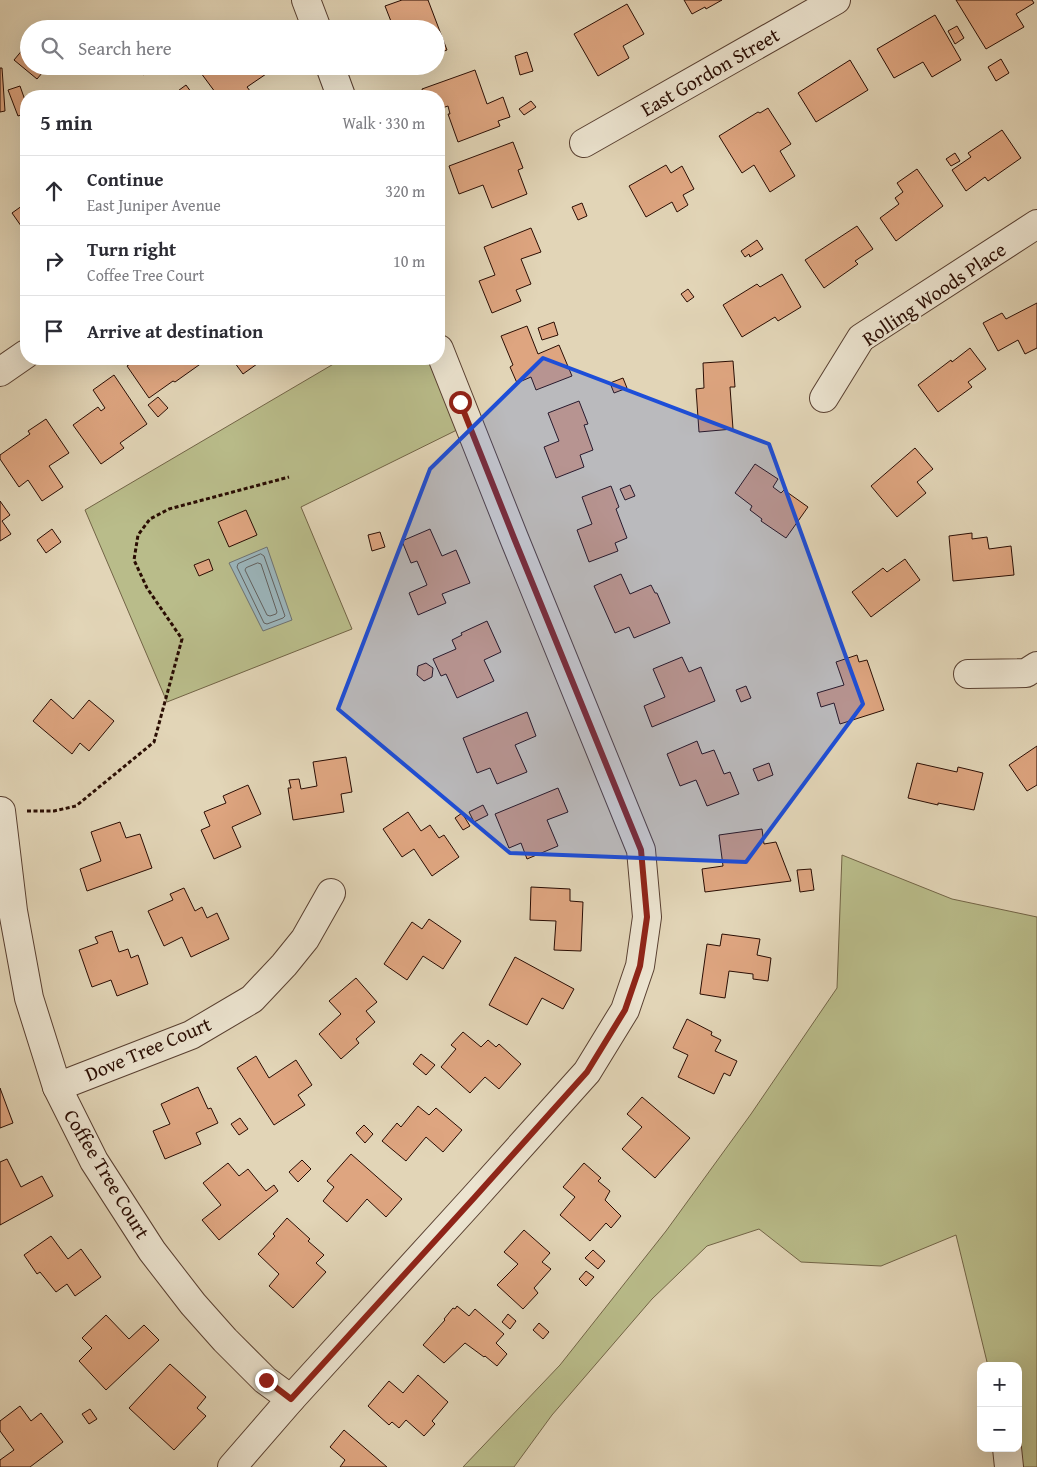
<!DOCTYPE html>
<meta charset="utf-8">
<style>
body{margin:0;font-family:"Gentium Book Plus",serif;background:#f2f2f3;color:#2b2b33}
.controls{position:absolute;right:15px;bottom:15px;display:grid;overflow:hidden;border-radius:10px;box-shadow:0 5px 20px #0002}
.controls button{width:45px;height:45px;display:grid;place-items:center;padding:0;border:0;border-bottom:1px solid #e1e1e2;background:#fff;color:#2b2b33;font:25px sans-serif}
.stop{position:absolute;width:15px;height:15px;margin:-11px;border:4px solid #8f2418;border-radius:50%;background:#fff}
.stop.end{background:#8f2418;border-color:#fff;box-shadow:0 1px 5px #0008}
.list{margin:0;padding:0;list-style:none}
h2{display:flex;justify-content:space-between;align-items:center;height:65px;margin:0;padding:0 20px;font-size:21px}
h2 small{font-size:16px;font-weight:400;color:#7c7c81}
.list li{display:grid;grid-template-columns:32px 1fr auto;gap:15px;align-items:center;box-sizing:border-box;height:70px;padding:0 20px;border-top:1px solid #e1e1e2}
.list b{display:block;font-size:19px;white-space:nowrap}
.list p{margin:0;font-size:16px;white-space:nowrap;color:#7c7c81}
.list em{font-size:16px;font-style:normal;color:#7c7c81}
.icon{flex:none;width:28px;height:28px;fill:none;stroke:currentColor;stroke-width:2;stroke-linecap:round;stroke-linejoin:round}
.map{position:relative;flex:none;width:1037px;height:1467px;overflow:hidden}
.search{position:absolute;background:#fff;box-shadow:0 5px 20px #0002;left:20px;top:20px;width:425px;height:55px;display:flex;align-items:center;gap:12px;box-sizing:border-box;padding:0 18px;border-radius:28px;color:#7c7c81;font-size:19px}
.panel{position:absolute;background:#fff;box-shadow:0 5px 20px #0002;left:20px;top:90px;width:425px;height:275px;border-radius:20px}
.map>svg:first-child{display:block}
.green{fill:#b9bc8a;stroke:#726446}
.water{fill:#9bb5bb;stroke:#6e7271}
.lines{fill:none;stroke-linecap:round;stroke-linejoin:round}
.shore{stroke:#62615f;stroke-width:1}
.building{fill:#dea580;stroke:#2a0d03}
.street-casing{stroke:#583f30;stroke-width:30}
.path{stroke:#2a0d03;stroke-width:3;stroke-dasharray:4 2.5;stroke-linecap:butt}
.street{stroke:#ece4d0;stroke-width:28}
.route{stroke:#8f2418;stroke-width:6}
.marked{fill:#1d4ed8;fill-opacity:0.2;stroke:#1d4ed8;stroke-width:4;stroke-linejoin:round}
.labels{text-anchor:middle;stroke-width:5;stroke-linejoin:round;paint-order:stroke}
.street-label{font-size:20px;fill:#2a0d03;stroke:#ece4d0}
</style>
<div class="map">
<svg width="1037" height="1467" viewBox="0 0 1037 1467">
<rect width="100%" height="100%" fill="#e2d5b7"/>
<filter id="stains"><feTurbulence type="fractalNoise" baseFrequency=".004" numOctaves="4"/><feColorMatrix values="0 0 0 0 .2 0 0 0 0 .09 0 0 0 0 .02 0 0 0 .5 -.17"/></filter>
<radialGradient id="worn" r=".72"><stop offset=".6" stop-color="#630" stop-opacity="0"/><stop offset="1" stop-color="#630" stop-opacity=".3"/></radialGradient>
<g class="green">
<path d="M342 359H439L469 424 301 507 352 629 167 702 85 510Z"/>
<path d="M842 855 952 899 1037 917V1467H1009L1018 1448V1366H988L956 1235 881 1266 801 1262 759 1229 707 1246 652 1299 552 1415 514 1467H463L560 1365 666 1231 751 1114 837 988Z"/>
</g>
<path class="water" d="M267 547 292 620 263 631 229 563Z"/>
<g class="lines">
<g class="shore">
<path d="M261 554 264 556 285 616 283 618 267 624 264 623 237 567 238 564Z"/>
<path d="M258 563 261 564 277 612 276 614 270 616 267 615 245 570 246 568Z"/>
</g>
</g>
<g class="building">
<path d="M402 0H428L447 50 436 54V29H394L385 6Z"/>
<path d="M684 0H722L706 9 705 7 692 14Z"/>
<path d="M956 0H1032L1034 3 1016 14 1024 27 986 49Z"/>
<path d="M627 4 644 34 623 46 629 58 598 76 574 34Z"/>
<path d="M935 15 961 60 932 77 923 62 894 78 877 49Z"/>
<path d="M957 26 964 38 955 44 948 31Z"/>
<path d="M29 42V66H48L37 79 14 60Z"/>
<path d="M527 52 533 71 520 75 515 56Z"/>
<path d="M1001 59 1009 73 996 81 988 67Z"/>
<path d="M850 60 868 90 816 122 798 93Z"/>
<path d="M149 66 151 69 143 75 136 67Z"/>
<path d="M202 66H265L269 72 247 87 254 96H218L198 69Z"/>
<path d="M0 68H2L5 111 0 112Z"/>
<path d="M475 70 487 104 503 97 510 117 498 121 500 126 458 142 448 114H450L448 106 439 109V96H424L422 89Z"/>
<path d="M186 85 194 96H171Z"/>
<path d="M20 86 26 103V113L18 116 8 90Z"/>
<path d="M531 101 536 107 524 115 519 109Z"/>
<path d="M768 108 791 144 780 151 795 176 770 192 754 165 742 173 719 136 758 112 760 113Z"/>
<path d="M1002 130 1021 158 988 181 985 177 966 191 952 170 971 157 968 153Z"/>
<path d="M513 142 523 168 518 170 527 194 492 208 483 185 459 194 449 166Z"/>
<path d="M955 153 960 161 951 166 946 159Z"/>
<path d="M666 165 671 173 682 166 694 189 683 195 688 205 677 212 672 202 646 217 629 186Z"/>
<path d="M917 169 943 206 896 241 880 218 899 204 895 198 903 192 897 183Z"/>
<path d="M26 203V233L12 213Z"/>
<path d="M582 203 587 216 578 220 572 207Z"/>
<path d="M857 226 873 249 855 261 858 264 824 288 805 260Z"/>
<path d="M531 228 541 252 521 259 531 284 516 290 521 301 492 313 479 281 495 275 484 247Z"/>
<path d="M757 240 763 249 750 257 749 254 745 257 741 251Z"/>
<path d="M782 274 801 307 778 321 775 317 742 337 723 305 757 284 760 287Z"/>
<path d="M688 289 694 297 687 302 681 294Z"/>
<path d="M1037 303V348L1025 354 1018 340 998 351 983 323 1002 313 1006 319Z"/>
<path d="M554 322 558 335 542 340 538 328Z"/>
<path d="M527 326 538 354 559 345 572 376 536 390 531 377 517 383 510 367 513 365 501 336Z"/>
<path d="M970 348 986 369 968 382 972 387 938 412 918 385 951 360 952 362Z"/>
<path d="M137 359H205L206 360 175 382 173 381 149 398 127 366Z"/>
<path d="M232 359H264L243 374Z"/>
<path d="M733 361 735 387H730L733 429 699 432 696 389 704 388 703 363Z"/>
<path d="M114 375 147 424 120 443 124 448 101 464 73 425 98 407 101 411 105 408 93 390Z"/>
<path d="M623 378 627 388 614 393 610 383Z"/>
<path d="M158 397 168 408 158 417 148 405Z"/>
<path d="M579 401 588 424 584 425 593 450 580 455 584 467 556 478 544 447 559 441 548 413Z"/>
<path d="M46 419 69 453 49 466 63 487 42 501 28 480 19 487 0 459V455L30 434 28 431Z"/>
<path d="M915 448 933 469 917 482 926 493 897 517 871 486Z"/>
<path d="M755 464 778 479 773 487 781 493 784 490 808 507 786 538 761 521 762 519 750 510 752 506 735 493Z"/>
<path d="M630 485 635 496 625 500 620 489Z"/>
<path d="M611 486 619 507 616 509 627 538 615 543 618 551 589 562 577 530 592 524 582 497Z"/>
<path d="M0 501 10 515 2 521 11 534 0 541Z"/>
<path d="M246 510 257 535 229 547 218 522Z"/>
<path d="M52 529 61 542 46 553 37 540Z"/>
<path d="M430 529 442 556 456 550 470 583 442 594 446 603 418 615 409 593 427 585 417 561 411 563 402 541Z"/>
<path d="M380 532 385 547 372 551 368 535Z"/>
<path d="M972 533V539L987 537 989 549 1011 546 1014 575 953 581 949 536Z"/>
<path d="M209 559 213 570 199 576 194 565Z"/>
<path d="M905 559 920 580 871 617 852 592 883 568 887 572Z"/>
<path d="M621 574 630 594 651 585 655 593H657L670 623 634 638 629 627 615 633 594 586Z"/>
<path d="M487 621 501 652 484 660 494 681 457 698 446 674 441 676 433 659 456 649 452 640 462 635 461 633Z"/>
<path d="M857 655 859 662 867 660 884 710 840 724 834 703 821 707 817 693 844 685 836 662Z"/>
<path d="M682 657 689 672 701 667 715 701 652 727 644 706 665 697 653 669Z"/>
<path d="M426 663 433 668 432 677 424 681 417 675 418 666Z"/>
<path d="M746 686 751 698 741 702 736 690Z"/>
<path d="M51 699 73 719 89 700 114 721 89 751 80 743 72 754 33 721Z"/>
<path d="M527 712 536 736 515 745 527 772 497 784 490 768 477 773 463 738Z"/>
<path d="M697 741 702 754 714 750 724 774 730 772 739 794 707 806 696 780 680 786 667 754Z"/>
<path d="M1037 746V785L1027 791 1009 765Z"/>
<path d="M346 757 352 792 341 794 344 812 293 820 288 788H291L289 780 299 779 301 789 317 786 313 762Z"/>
<path d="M769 763 773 775 758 781 753 769Z"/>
<path d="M917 763 957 772 958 767 983 773 974 810 938 803V805L908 798Z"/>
<path d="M248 785 261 814 232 827 241 847 214 859 201 830 210 826 204 812 226 803 223 796Z"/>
<path d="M558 788 568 812 547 820 558 846 527 859 521 843 509 848 495 814Z"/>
<path d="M483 805 488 815 474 822 469 812Z"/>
<path d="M408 812 421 831 430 825 439 838 444 835 459 857 432 876 414 849 402 857 383 829Z"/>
<path d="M462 813 470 826 463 830 455 818Z"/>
<path d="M120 822 126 838 140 834 152 868 87 891 80 869 101 861 91 832Z"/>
<path d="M762 829 764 844 776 842 791 881 705 892 702 869 723 866 719 835Z"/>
<path d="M811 869 814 890 800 892 797 870Z"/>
<path d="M531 887 570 889V901L583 902 581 951 554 950 556 921 530 920Z"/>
<path d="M184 888 195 911 202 907 207 918 217 913 229 939 191 957 182 937 164 946 148 911 173 900 170 894Z"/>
<path d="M429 919 461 941 443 969 423 956 407 980 384 964 412 922 422 929Z"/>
<path d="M112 931 119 952 128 949 131 958 138 955 148 984 117 996 111 980 92 987 79 950 98 943 95 937Z"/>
<path d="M722 934 760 939 757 955 771 958 768 981 753 979V974L729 971 725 998 700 994 707 944 720 946Z"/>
<path d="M515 957 574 989 563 1009 542 998 527 1025 489 1005Z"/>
<path d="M356 978 377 1002 366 1011 375 1022 356 1039 359 1043 341 1059 319 1034 341 1014 329 1001Z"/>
<path d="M687 1019 712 1032 711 1035 721 1040 715 1051 737 1061 730 1076 724 1073 714 1094 678 1077 688 1055 673 1048Z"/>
<path d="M463 1032 481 1047 488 1040 496 1047 499 1044 521 1064 499 1089 485 1077 470 1093 441 1067 456 1049 451 1045Z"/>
<path d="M421 1054 435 1065 426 1075 413 1064Z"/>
<path d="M256 1056 269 1078 296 1060 312 1085 298 1095 305 1105 274 1125 237 1068Z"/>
<path d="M198 1087 208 1109 211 1108 218 1123 196 1133 201 1144 165 1159 153 1131 170 1124 161 1104Z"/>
<path d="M0 1088 13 1123 0 1128Z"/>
<path d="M642 1097 690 1138 655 1178 622 1149 642 1127 627 1114Z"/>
<path d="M418 1106 429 1115 436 1108 462 1130 443 1152 426 1137 406 1161 382 1141 397 1123 401 1127Z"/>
<path d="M240 1118 248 1129 239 1135 231 1124Z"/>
<path d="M364 1125 373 1134 365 1143 356 1133Z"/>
<path d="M351 1154 402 1199 386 1217 367 1199 347 1222 323 1201 334 1187 327 1181Z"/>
<path d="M7 1159 21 1187 42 1176 53 1196 0 1225V1162Z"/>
<path d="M302 1160 311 1169 298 1182 289 1172Z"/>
<path d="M228 1163 239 1176 248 1169 266 1191 274 1185 278 1191 219 1240 202 1220 221 1205 203 1183Z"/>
<path d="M584 1163 601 1178 598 1181 610 1191 605 1200 621 1216 611 1228 606 1223 590 1241 560 1215 575 1197 563 1187Z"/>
<path d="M287 1218 310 1239 308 1241 324 1255 316 1263 326 1272 293 1308 269 1286 279 1274 258 1254 275 1236 273 1234Z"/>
<path d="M524 1230 550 1253 542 1262 551 1269 534 1288 538 1293 523 1309 497 1285 518 1264 504 1252Z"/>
<path d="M51 1236 68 1259 81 1249 101 1277 75 1296 67 1284 56 1292 40 1272 37 1274 24 1255Z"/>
<path d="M593 1250 605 1261 598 1269 585 1258Z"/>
<path d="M586 1271 594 1277 586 1286 579 1279Z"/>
<path d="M457 1306 469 1316 475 1309 504 1334 496 1343 507 1354 497 1366 485 1356 484 1357 465 1343 444 1363 423 1345 445 1320 444 1319 453 1308 455 1309Z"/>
<path d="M508 1314 516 1321 510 1329 502 1322Z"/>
<path d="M106 1315 129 1339 144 1325 159 1340 106 1390 79 1361 92 1348 82 1338Z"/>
<path d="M539 1323 549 1332 543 1339 533 1330Z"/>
<path d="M170 1364 206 1397 197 1408 206 1416 174 1450 129 1408Z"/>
<path d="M418 1375 448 1402 432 1421 435 1424 424 1436 406 1420 399 1428 392 1422 389 1425 368 1406 389 1381 403 1393Z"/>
<path d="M20 1406 31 1421 41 1413 63 1442 30 1467H0V1460L14 1450 0 1431V1421Z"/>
<path d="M90 1409 97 1419 89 1424 82 1414Z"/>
<path d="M344 1430 387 1467H340L345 1460 330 1447Z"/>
</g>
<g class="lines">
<defs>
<g id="street">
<path d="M306 0 317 29"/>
<path d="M330 66 341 96"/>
<path d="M584 143 836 0"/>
<path d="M0 372 26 354"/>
<path d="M824 398 861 338 1037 224"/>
<path d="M968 674 1026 673 1037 666"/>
<path d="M1 811 13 911 29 998 57 1087 94 1161 152 1251 193 1304 225 1340 265 1380 291 1399"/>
<path d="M57 1087 191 1035 252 999 284 965 305 939 331 893"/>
<path d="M1007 1448 1009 1467"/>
<path d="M232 1467 291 1399 474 1198 587 1072 625 1010 640 966 647 917 641 850 514 538 439 349"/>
</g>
</defs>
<use href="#street" class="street-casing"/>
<path class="path" d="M27 811H54L76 806 154 742 182 639 147 588 134 560 138 535 150 519 169 509 289 477"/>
<use href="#street" class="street"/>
</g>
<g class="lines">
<path class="route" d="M266 1380 291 1399 474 1198 587 1072 625 1010 640 966 647 917 641 850 514 538 460 402"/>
</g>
<path class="marked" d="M543 358 769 444 863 704 746 862 510 853 338 709 430 469Z"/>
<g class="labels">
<g class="street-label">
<text transform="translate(710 72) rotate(-30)" y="7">East Gordon Street</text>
<text transform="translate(934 294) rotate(-34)" y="7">Rolling Woods Place</text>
<text transform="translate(148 1049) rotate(-23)" y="7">Dove Tree Court</text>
<text transform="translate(107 1174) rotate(59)" y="7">Coffee Tree Court</text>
</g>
</g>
<rect width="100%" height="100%" filter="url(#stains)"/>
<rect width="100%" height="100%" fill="url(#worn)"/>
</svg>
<div class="controls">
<button>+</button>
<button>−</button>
</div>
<div class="stop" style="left:460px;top:402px"></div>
<div class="stop end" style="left:266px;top:1380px"></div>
<div class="search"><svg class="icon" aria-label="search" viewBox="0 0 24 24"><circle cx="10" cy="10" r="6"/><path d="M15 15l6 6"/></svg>Search here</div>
<section class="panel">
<h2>5 min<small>Walk · 330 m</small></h2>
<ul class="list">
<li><svg class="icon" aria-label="ahead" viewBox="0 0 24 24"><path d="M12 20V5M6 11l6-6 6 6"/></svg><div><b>Continue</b><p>East Juniper Avenue</p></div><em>320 m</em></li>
<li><svg class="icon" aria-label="right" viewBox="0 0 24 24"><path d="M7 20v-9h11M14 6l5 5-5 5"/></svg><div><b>Turn right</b><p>Coffee Tree Court</p></div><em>10 m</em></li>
<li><svg class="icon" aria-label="arrive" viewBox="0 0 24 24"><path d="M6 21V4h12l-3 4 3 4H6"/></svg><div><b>Arrive at destination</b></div></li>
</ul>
</section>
</div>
